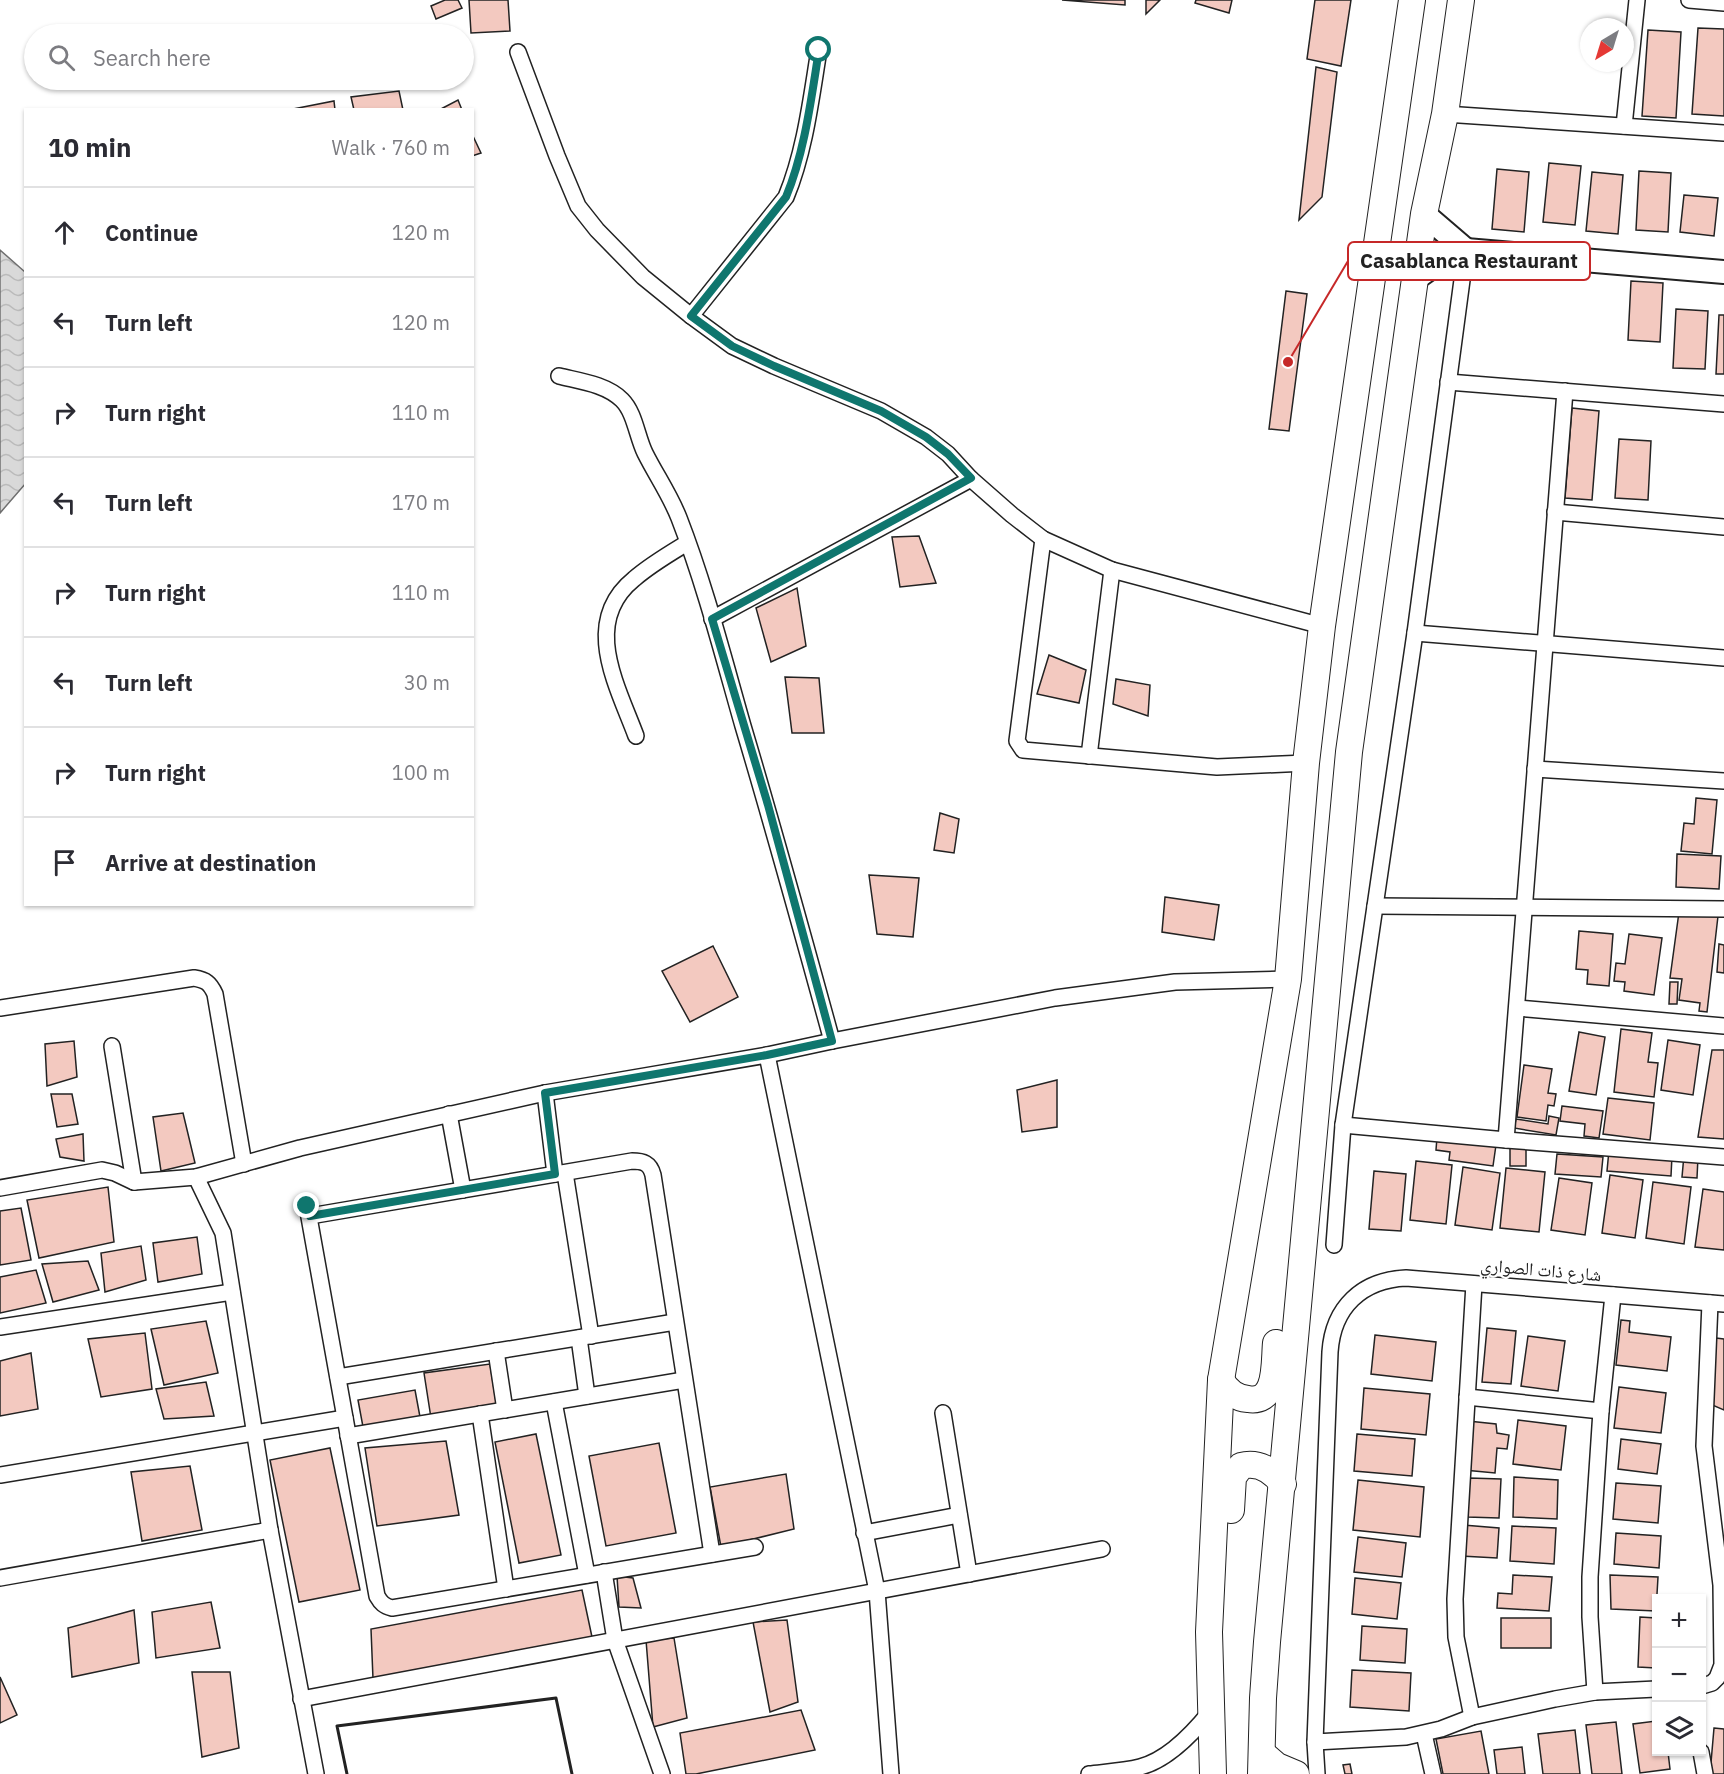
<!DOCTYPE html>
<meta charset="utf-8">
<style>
body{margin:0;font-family:"IBM Plex Sans","Noto Naskh Arabic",sans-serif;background:#f2f2f3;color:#2b2b33}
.controls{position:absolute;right:18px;bottom:18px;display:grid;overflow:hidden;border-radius:0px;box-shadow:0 2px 4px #0004}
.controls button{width:54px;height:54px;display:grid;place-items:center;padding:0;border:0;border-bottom:2px solid #e1e1e2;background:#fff;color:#2b2b33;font:30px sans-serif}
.compass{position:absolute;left:1580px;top:18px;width:54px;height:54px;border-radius:50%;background:#fff;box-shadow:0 2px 4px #0004;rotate:218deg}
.stop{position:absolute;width:18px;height:18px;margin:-14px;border:4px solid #0f766e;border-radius:50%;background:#fff}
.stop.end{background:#0f766e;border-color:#fff;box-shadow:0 2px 6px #0008}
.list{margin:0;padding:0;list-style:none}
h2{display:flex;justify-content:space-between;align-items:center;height:78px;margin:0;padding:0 24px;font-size:26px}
h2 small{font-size:20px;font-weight:400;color:#7c7c81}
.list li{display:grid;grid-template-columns:39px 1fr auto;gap:18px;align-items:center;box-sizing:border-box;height:90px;padding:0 24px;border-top:2px solid #e1e1e2}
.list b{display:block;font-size:22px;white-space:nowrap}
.list em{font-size:20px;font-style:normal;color:#7c7c81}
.icon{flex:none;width:33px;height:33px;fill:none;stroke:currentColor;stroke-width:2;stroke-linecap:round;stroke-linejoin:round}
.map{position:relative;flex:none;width:1724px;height:1774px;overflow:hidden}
.search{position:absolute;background:#fff;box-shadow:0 2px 4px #0004;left:24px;top:24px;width:450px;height:66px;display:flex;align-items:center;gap:15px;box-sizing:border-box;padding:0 21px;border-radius:33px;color:#7c7c81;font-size:22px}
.panel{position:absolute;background:#fff;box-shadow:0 2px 4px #0004;left:24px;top:108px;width:450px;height:798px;border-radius:0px}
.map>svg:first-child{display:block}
.water{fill:url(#water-waves);stroke:#6f6f6f;stroke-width:1.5}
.building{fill:#f3c9c0;stroke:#222;stroke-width:1.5}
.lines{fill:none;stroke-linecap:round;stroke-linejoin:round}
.street-casing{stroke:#222;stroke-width:18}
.secondary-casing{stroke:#222;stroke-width:26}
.primary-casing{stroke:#222;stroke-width:28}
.street{stroke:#fff;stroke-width:15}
.secondary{stroke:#fff;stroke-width:22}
.primary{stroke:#fff;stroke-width:26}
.wall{stroke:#222;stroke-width:3}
.route{stroke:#0f766e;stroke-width:8}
.labels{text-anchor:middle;stroke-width:4.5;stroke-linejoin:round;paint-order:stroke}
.street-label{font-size:18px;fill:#222;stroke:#fff}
.leader{fill:none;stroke:#c62828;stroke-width:2}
.callout-dot{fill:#c62828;stroke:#fff;stroke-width:2}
.callout{fill:#fff;stroke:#c62828;stroke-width:2}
.callout-label{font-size:20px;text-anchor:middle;font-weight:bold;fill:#222}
</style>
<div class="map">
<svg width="1724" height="1774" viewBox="0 0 1724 1774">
<defs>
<pattern id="water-waves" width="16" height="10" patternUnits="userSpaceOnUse" patternTransform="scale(1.5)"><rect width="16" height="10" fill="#d9d9d9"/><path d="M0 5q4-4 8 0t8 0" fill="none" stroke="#bababa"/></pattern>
</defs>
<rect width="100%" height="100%" fill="#fff"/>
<path class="water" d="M0 250 25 272 26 483 0 513Z"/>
<g class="building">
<path d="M445 0H458L462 8 436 19 431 6Z"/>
<path d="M469 0H508L510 31 471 33Z"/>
<path d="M1062 0H1125V5Z"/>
<path d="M1146 0H1160L1146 14Z"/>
<path d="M1196 0H1232L1229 13 1195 3Z"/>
<path d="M1315 0H1351L1341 66 1307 59Z"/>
<path d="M1698 28 1724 29V116L1692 114Z"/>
<path d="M1648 30 1681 32 1676 118 1642 116Z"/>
<path d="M1316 67 1337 72 1322 197 1299 220Z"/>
<path d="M399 91 403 110H354L351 97Z"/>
<path d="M458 100 462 110H439Z"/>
<path d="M334 101 335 110 293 109Z"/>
<path d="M472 134 481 153 472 156Z"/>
<path d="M1549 163 1581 166 1575 225 1543 222Z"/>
<path d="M1497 169 1529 172 1524 232 1492 229Z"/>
<path d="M1639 171 1671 173 1668 232 1636 230Z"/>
<path d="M1592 172 1623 175 1618 234 1586 231Z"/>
<path d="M1684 195 1718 198 1714 236 1680 232Z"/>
<path d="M1631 281 1663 283 1660 342 1628 340Z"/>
<path d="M1286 291 1307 294 1289 431 1269 429Z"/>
<path d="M1676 309 1708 311 1705 369 1673 368Z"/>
<path d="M1719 315H1724V374H1716Z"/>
<path d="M1572 408 1599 411 1592 500 1565 498Z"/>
<path d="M1619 439 1651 441 1648 500 1615 498Z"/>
<path d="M919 536 936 583 900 587 892 537Z"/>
<path d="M797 588 806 646 771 662 756 608Z"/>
<path d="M1049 655 1086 670 1079 703 1037 694Z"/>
<path d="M785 677 819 678 824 733H792Z"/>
<path d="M1116 679 1150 685 1148 716 1113 704Z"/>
<path d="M1696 798 1717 800 1712 854 1681 851 1684 823 1694 824Z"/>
<path d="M940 813 959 819 954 853 934 850Z"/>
<path d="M1677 854 1721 856 1719 889 1676 887Z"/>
<path d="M869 875 919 878 913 937 877 934Z"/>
<path d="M1165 897 1219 905 1214 940 1162 932Z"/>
<path d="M1679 912 1718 916 1707 1012 1699 1011 1700 1003 1679 1000 1682 979 1670 978Z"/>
<path d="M1579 931 1613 934 1609 986 1587 984 1588 970 1576 969Z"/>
<path d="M1629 934 1662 938 1654 995 1624 991 1625 982 1614 981 1616 963 1625 964Z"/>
<path d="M1719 944 1724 945V973L1717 972Z"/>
<path d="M713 946 738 997 690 1022 662 971Z"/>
<path d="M1670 982H1678L1677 1004H1669Z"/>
<path d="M1621 1029 1652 1033 1648 1062 1658 1063 1654 1097 1614 1092Z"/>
<path d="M1579 1032 1605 1037 1596 1095 1569 1091Z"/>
<path d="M1668 1040 1700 1045 1693 1095 1661 1090Z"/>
<path d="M74 1041 77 1077 47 1086 45 1044Z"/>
<path d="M1712 1050H1724V1139L1698 1137Z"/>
<path d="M1524 1065 1552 1069 1548 1093 1556 1094 1554 1106 1548 1105 1546 1121 1517 1117Z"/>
<path d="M1057 1080V1127L1022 1132 1017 1090Z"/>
<path d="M51 1094H72L78 1124 57 1127Z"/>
<path d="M1608 1098 1654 1103 1650 1140 1603 1134Z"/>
<path d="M1562 1106 1603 1111 1599 1138 1584 1136 1585 1124 1560 1121Z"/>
<path d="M183 1113 195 1163 161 1171 153 1117Z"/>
<path d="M1549 1116 1559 1118 1556 1135 1514 1128 1516 1119 1548 1124Z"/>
<path d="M83 1134 84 1161 60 1157 56 1139Z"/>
<path d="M1437 1137 1496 1145 1493 1166 1449 1160 1450 1152 1436 1150Z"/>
<rect x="1510" y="1145" width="16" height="21"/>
<path d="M1609 1150 1672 1156 1671 1176 1607 1171Z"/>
<path d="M1557 1154 1603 1157 1601 1177 1555 1174Z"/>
<path d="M1684 1155 1698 1157 1697 1178 1682 1177Z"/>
<path d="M1416 1161 1452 1165 1446 1224 1410 1220Z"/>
<path d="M1463 1167 1500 1173 1492 1230 1455 1225Z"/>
<path d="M1506 1168 1545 1172 1539 1232 1500 1228Z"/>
<path d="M1374 1171 1406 1174 1401 1231 1369 1229Z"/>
<path d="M1610 1175 1643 1180 1635 1238 1602 1233Z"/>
<path d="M1559 1178 1592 1183 1585 1235 1551 1230Z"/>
<path d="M1653 1182 1691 1187 1684 1244 1646 1238Z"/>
<path d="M108 1187 114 1242 39 1258 27 1200Z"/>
<path d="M1703 1189 1724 1192V1250L1695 1247Z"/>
<path d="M21 1208 31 1260 0 1265V1211Z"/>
<path d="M197 1237 202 1274 158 1282 153 1243Z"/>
<path d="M141 1246 146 1280 105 1292 101 1253Z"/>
<path d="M88 1261 99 1290 53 1302 42 1264Z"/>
<path d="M36 1270 46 1303 0 1313V1277Z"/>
<path d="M1621 1320 1630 1321 1629 1332 1671 1337 1667 1371 1616 1365Z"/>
<path d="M206 1321 218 1373 164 1385 151 1329Z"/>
<path d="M1487 1328 1516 1331 1511 1384 1482 1382Z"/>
<path d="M145 1333 152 1389 101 1397 88 1339Z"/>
<path d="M1375 1335 1436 1342 1432 1381 1371 1374Z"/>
<path d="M1528 1336 1565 1341 1558 1391 1521 1386Z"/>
<path d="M1716 1338 1724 1339V1410L1710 1404Z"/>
<path d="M31 1353 38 1409 0 1416V1361Z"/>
<path d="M490 1364 497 1408 431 1418 424 1373Z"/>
<path d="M206 1382 214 1416 164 1419 156 1389Z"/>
<path d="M1619 1387 1666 1393 1661 1433 1614 1428Z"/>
<path d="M1364 1388 1430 1394 1426 1435 1361 1429Z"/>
<path d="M415 1390 420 1417 363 1427 358 1400Z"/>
<path d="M1518 1420 1566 1426 1561 1470 1513 1464Z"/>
<path d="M1468 1421 1496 1424 1497 1433 1509 1435 1507 1449 1497 1448 1495 1473 1464 1470Z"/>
<path d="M536 1434 561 1555 519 1563 495 1442Z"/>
<path d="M1357 1434 1415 1439 1412 1476 1354 1471Z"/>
<path d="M1621 1439 1661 1444 1657 1474 1618 1469Z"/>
<path d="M446 1441 459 1515 377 1526 365 1448Z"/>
<path d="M659 1443 676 1533 606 1546 589 1456Z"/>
<path d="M330 1448 360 1590 299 1602 270 1460Z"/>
<path d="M190 1466 202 1530 142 1541 131 1472Z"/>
<path d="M786 1474 794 1529 721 1547 710 1487Z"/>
<path d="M1514 1477 1558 1480 1557 1519 1513 1517Z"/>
<path d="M1469 1478 1501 1479 1499 1518 1467 1517Z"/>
<path d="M1358 1480 1424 1487 1420 1537 1353 1530Z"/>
<path d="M1616 1483 1661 1486 1658 1523 1613 1519Z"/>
<path d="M1463 1525 1499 1528 1497 1558 1461 1556Z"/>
<path d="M1512 1526 1556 1528 1554 1564 1510 1561Z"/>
<path d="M1616 1533 1661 1536 1659 1568 1614 1564Z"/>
<path d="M1358 1537 1406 1543 1402 1577 1354 1572Z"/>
<path d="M1513 1575 1552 1577 1549 1611 1497 1608 1498 1593 1512 1594Z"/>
<path d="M1610 1575 1658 1577 1656 1611 1611 1609Z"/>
<path d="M617 1576 633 1578 641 1608 619 1607Z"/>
<path d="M1355 1578 1401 1583 1397 1619 1352 1614Z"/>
<path d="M582 1590 592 1637 373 1679 371 1629Z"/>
<path d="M211 1602 220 1648 156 1658 152 1612Z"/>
<path d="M134 1610 139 1663 72 1677 68 1628Z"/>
<path d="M1640 1617 1656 1618V1668L1638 1667Z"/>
<rect x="1501" y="1618" width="50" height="30"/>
<path d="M787 1620 798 1702 770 1712 753 1622Z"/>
<path d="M1362 1626 1407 1629 1405 1663 1360 1660Z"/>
<path d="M674 1638 687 1718 653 1727 646 1640Z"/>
<path d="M1352 1670 1411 1673 1409 1711 1350 1707Z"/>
<path d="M192 1672H230L239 1748 202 1757Z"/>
<path d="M0 1677 17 1715 0 1723Z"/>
<path d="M801 1710 815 1750 696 1774H686L680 1733Z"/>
<path d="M1656 1721V1752H1668L1670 1769 1640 1773 1633 1724Z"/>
<path d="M1616 1722 1622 1774H1592L1586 1725Z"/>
<path d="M1714 1728 1724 1729V1774H1710Z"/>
<path d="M1575 1730 1580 1774H1543L1538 1734Z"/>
<path d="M1481 1731 1489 1774H1443L1436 1739Z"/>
<path d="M1522 1747 1525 1774H1497L1494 1750Z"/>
<path d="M1350 1764 1352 1774H1345L1343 1765Z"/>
</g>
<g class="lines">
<defs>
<g id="street">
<path d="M1689 0 1724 3"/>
<path d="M518 52 557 156 578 206 597 230 643 277 691 316 732 346 774 366 881 411 926 437 948 454 971 479 1012 515 1043 539 1112 570 1322 626"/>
<path d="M1445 114 1724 133"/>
<path d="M1624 126 1637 0"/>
<path d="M691 316 786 197C805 151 811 99 819 50"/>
<path d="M559 376C579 381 606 384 622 400 635 413 637 437 645 453 656 475 670 495 679 518 705 585 723 656 743 726 774 830 803 935 832 1041"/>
<path d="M1448 382 1724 404"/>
<path d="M1555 512 1724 527"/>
<path d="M1043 539 1017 741 1023 750 1217 767 1306 763"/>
<path d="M712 619 971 479"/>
<path d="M1415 633 1724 658"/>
<path d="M636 736C617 685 581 622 634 579 650 565 669 554 687 543"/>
<path d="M1089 756 1112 570"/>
<path d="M1535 769 1724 781"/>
<path d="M1375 906 1724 909"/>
<path d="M0 1008 194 978C206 980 210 983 215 994L244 1164"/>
<path d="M1517 1008 1724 1026"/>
<path d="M112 1046 134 1182"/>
<path d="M767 1055 877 1591 891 1774"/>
<path d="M545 1093 555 1174"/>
<path d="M449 1114 463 1190"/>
<path d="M1343 1125 1506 1140 1724 1157"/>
<path d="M1506 1140 1565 391"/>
<path d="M565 1173 591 1336"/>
<path d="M196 1177 223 1233 270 1530 316 1774"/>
<path d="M0 1188 102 1170 115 1173 134 1182 196 1177 300 1148 545 1093 767 1055 832 1041 1055 998 1175 982 1288 979"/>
<path d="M307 1206 377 1596C381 1603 384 1606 392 1608L755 1547"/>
<path d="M310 1216 632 1161C643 1161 650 1163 653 1175L712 1554"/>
<path d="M1334 1245 1343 1125 1415 633 1466 250"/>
<path d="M0 1327 232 1292"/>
<path d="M579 1338 587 1396"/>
<path d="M496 1351 505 1410"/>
<path d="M338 1377 675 1322"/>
<path d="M1467 1397 1601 1411"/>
<path d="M554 1402 587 1575"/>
<path d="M943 1413 969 1574"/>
<path d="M480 1414 506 1589"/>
<path d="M348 1436 684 1380"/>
<path d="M0 1475 345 1418"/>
<path d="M864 1533 959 1515"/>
<path d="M604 1572 615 1640 662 1774"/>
<path d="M0 1578 270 1530"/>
<path d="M1702 1686 1712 1683 1717 1678 1722 1665 1721 1585 1704 1446 1710 1303"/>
<path d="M1595 1692 1590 1617V1577L1601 1411 1613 1295"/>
<path d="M301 1699 1102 1549"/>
<path d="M1472 1717 1456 1637 1455 1599 1474 1284"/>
<path d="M1424 1734 1433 1774"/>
<path d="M1315 1742 1406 1737 1441 1729 1472 1717 1555 1699 1595 1692 1656 1689"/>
<path d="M1701 1752 1705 1774"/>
<path d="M1089 1774C1106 1772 1124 1771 1140 1767 1168 1760 1193 1733 1210 1712"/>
<path d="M1317 1774 1315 1742 1330 1352C1333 1307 1362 1280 1406 1278L1724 1304"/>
</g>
<g id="secondary">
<path d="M1424 214 1466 250"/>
<path d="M1415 279 1439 262 1466 250 1724 272"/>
</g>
<g id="primary">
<path d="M1221 1380C1227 1391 1236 1398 1248 1399 1278 1404 1274 1363 1276 1343"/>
<path d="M1231 1510 1233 1477 1241 1466C1258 1461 1273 1471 1283 1484"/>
<path d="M1262 1753 1277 1766 1296 1774"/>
<path d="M1213 1774 1209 1632 1221 1380 1288 979 1306 763 1322 626 1412 0"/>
<path d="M1261 1774 1263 1698 1267 1642 1349 752 1424 214 1445 114 1461 0"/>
</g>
</defs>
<use href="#street" class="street-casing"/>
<use href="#secondary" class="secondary-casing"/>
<use href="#primary" class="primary-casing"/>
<use href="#street" class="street"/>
<use href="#secondary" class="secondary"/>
<use href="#primary" class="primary"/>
<path class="wall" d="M347 1774 337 1726 556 1698 572 1774"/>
</g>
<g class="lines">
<path class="route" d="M307 1206 310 1216 555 1174 545 1093 767 1055 832 1041 768 805 712 619 971 478 948 454 926 437 881 411 774 366 732 346 691 316 786 197C805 151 811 99 819 50"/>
</g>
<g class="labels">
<g class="street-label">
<text transform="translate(1541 1270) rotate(5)" y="6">شارع ذات الصواري</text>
</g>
</g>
<path class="leader" d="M1288 362L1348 261"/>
<circle class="callout-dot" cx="1288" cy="362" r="6"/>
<rect class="callout" x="1348" y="242" width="242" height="38" rx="6"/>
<g class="callout-label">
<text x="1469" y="268">Casablanca Restaurant</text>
</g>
</svg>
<div class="controls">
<button>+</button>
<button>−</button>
<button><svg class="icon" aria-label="layers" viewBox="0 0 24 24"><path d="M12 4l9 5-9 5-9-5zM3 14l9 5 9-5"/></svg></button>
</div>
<svg class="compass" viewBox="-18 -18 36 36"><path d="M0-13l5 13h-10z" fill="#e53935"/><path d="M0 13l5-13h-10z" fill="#7c7c81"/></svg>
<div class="stop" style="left:819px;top:50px"></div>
<div class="stop end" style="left:307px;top:1206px"></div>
<div class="search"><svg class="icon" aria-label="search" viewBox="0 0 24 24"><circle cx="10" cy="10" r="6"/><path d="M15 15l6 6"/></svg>Search here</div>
<section class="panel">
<h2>10 min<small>Walk · 760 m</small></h2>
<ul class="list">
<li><svg class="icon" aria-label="ahead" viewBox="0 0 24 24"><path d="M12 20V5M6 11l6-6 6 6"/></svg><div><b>Continue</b></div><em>120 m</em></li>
<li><svg class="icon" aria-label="left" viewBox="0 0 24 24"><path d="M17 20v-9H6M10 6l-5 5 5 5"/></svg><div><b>Turn left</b></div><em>120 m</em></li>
<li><svg class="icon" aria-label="right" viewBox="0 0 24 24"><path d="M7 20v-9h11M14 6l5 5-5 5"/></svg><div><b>Turn right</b></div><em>110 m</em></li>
<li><svg class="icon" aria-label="left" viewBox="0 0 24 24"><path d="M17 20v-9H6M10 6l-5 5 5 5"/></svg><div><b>Turn left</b></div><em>170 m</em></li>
<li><svg class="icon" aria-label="right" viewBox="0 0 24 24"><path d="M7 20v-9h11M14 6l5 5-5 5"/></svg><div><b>Turn right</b></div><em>110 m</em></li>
<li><svg class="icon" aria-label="left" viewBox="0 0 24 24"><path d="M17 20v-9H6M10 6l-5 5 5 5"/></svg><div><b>Turn left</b></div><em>30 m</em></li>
<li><svg class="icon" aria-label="right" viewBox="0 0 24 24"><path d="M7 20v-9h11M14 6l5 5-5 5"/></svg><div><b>Turn right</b></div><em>100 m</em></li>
<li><svg class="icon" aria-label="arrive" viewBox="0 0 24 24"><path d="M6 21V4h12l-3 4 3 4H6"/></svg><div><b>Arrive at destination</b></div></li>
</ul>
</section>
</div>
